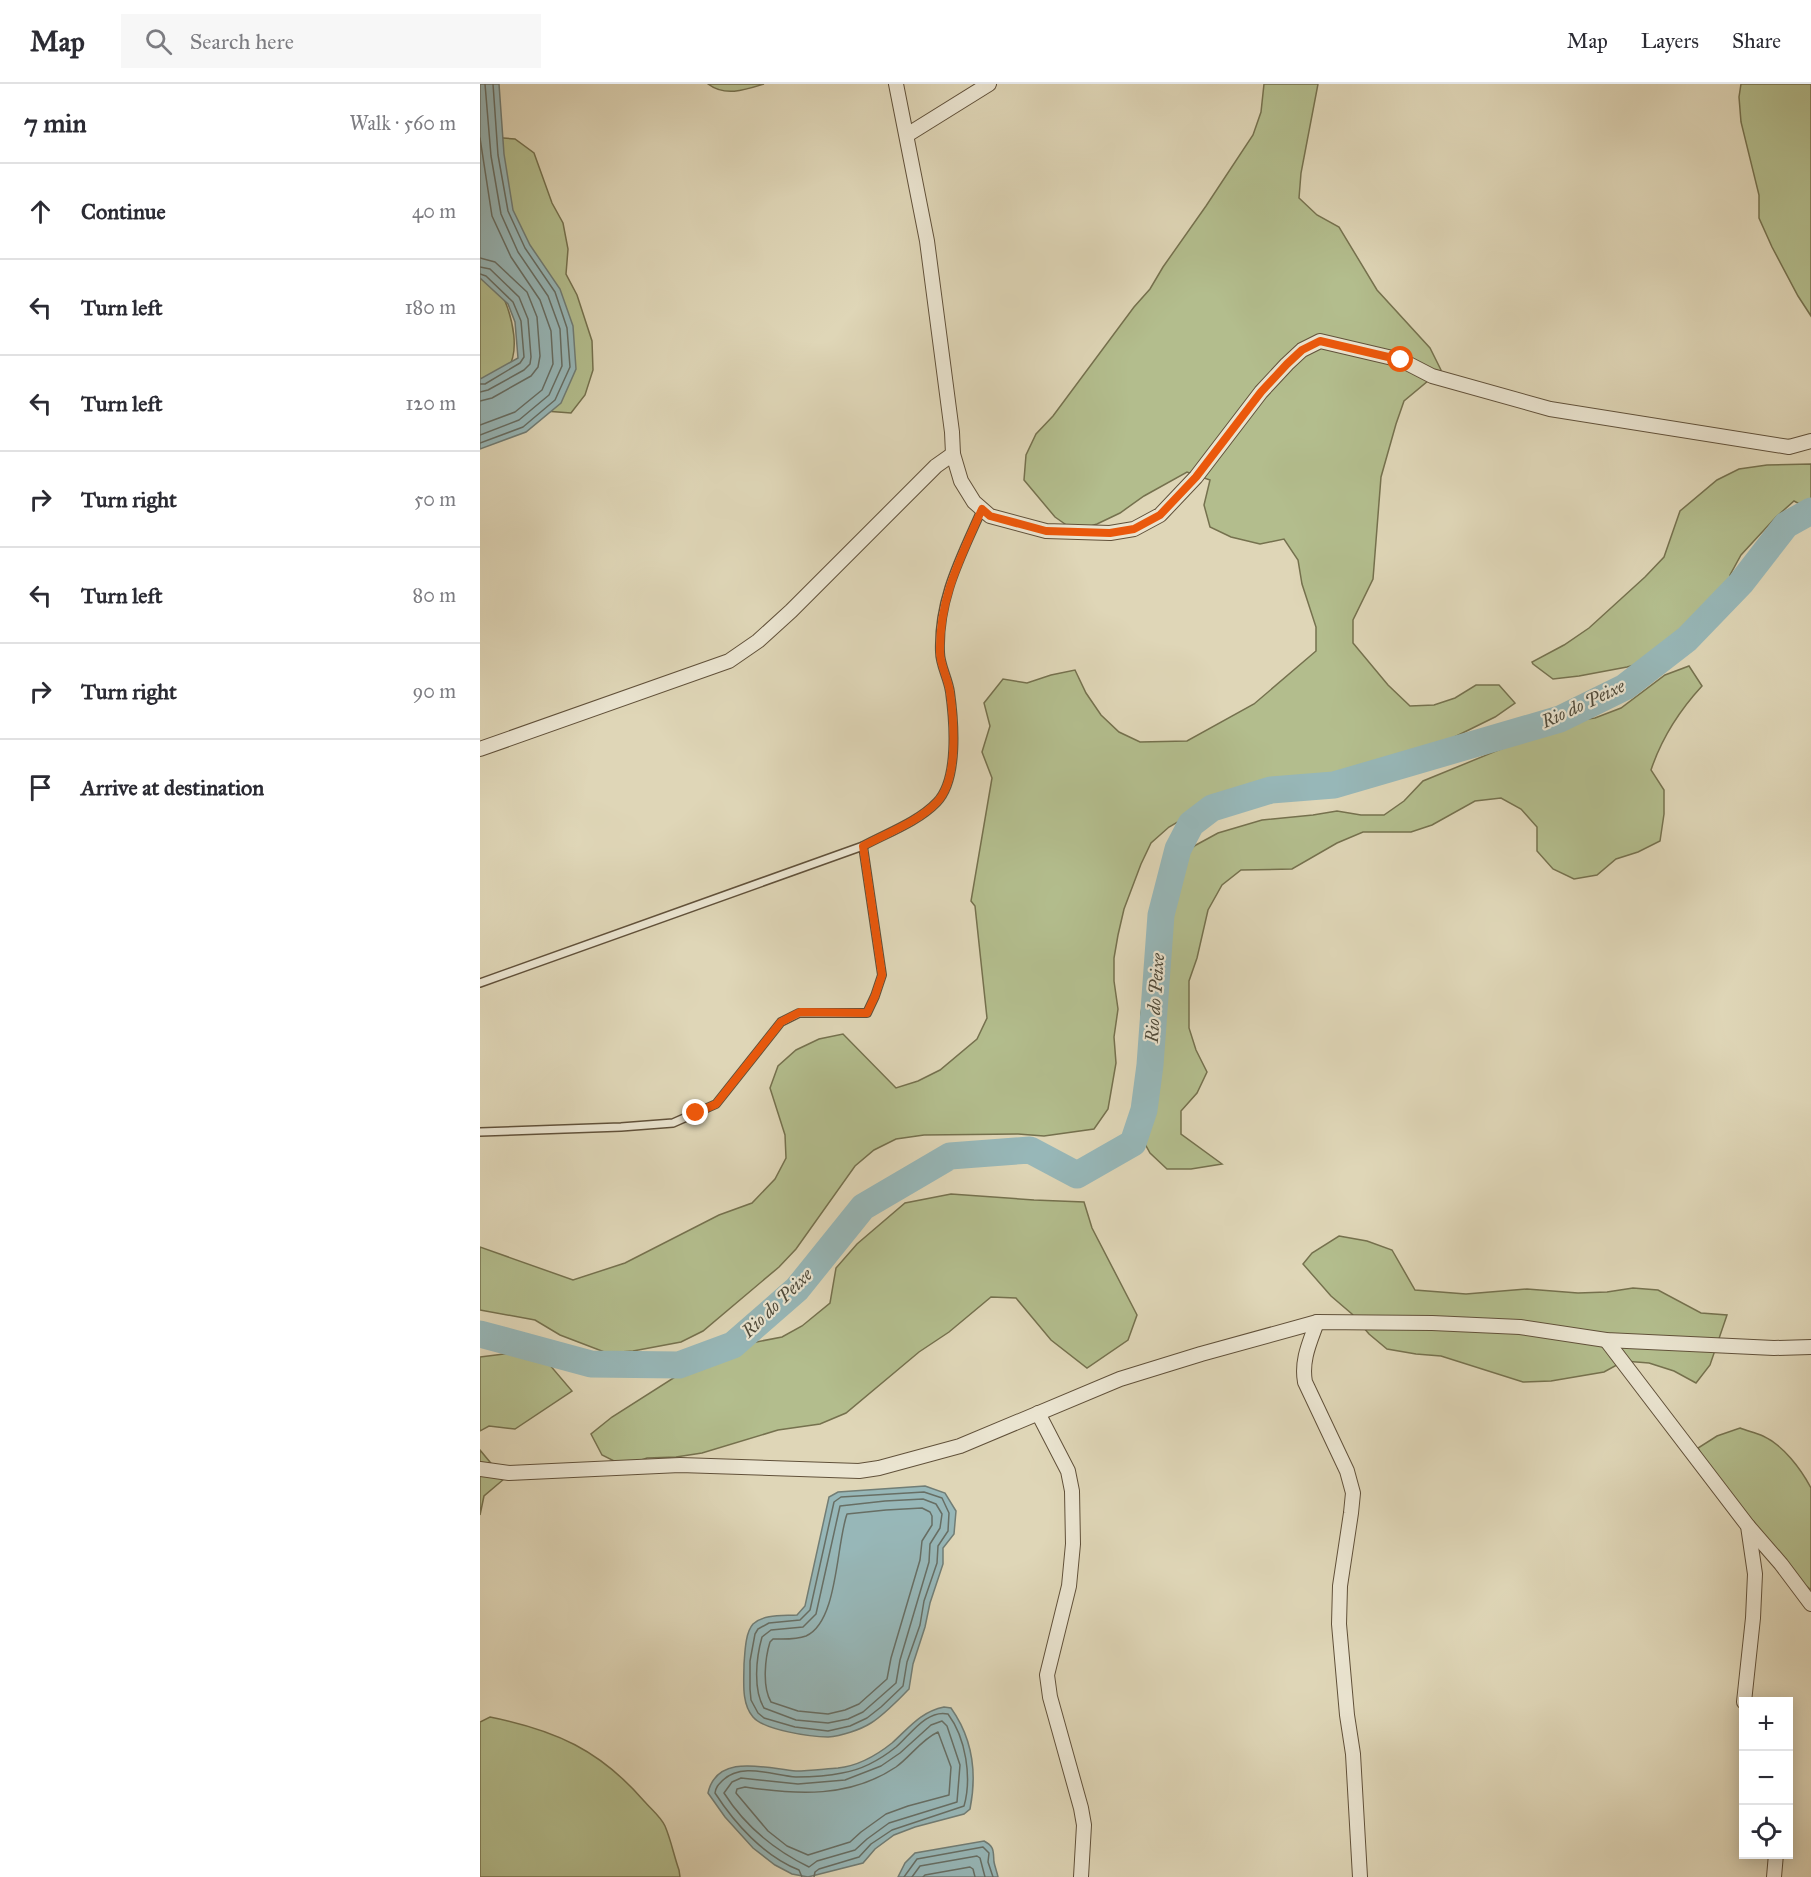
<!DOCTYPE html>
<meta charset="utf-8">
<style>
body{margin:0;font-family:"IM FELL Great Primer",serif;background:#f7f7f7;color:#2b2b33}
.controls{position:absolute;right:18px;bottom:18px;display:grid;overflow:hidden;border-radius:0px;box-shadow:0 3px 15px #0003}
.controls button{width:54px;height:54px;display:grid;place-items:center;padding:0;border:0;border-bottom:2px solid #e1e1e2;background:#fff;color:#2b2b33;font:30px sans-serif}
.stop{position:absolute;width:18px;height:18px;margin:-14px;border:4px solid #ea580c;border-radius:50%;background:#fff}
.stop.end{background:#ea580c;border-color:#fff;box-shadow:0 2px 6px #0008}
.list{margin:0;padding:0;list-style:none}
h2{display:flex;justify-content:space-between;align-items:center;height:78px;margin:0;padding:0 24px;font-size:26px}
h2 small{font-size:20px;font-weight:400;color:#7c7c81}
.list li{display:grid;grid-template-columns:39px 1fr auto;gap:18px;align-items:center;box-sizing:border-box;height:96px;padding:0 24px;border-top:2px solid #e1e1e2}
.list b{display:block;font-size:22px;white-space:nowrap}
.list em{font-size:20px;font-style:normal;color:#7c7c81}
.icon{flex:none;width:33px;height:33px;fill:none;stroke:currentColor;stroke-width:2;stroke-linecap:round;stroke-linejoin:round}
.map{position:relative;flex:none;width:1331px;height:1793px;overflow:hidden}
header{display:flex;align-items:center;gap:36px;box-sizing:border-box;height:84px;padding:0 30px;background:#fff;border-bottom:2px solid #e1e1e2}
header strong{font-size:28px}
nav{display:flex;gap:33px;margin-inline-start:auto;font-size:21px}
.search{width:420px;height:54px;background:#f7f7f7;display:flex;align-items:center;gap:15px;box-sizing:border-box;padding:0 21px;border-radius:0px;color:#7c7c81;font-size:22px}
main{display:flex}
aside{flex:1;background:#fff}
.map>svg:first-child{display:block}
.green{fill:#b3bd8d;stroke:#75714e;stroke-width:1.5}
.water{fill:#97b7b8;stroke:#717d75;stroke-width:1.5}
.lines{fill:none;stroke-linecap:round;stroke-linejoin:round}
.shore{stroke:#676e64;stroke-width:1.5}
.river{stroke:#97b7b8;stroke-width:27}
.lane-casing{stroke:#61513a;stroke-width:10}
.street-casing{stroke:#61513a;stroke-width:16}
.lane{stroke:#eae4d0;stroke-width:7}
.street{stroke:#eae4d0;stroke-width:14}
.route{stroke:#ea580c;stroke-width:8}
.labels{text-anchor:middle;stroke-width:4.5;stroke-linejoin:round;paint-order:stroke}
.water-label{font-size:18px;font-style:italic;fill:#4f4a3a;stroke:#eae4d0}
</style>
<header>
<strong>Map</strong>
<div class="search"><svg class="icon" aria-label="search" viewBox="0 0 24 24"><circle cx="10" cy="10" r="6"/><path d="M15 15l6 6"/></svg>Search here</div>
<nav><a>Map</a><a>Layers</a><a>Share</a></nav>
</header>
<main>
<aside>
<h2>7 min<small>Walk · 560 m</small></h2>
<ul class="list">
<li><svg class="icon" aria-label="ahead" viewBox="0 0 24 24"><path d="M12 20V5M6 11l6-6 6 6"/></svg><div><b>Continue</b></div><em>40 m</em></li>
<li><svg class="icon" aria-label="left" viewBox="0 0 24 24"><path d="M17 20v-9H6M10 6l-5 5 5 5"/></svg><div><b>Turn left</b></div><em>180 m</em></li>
<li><svg class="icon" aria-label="left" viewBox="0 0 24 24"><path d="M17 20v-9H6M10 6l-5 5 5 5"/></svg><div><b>Turn left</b></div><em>120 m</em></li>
<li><svg class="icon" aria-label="right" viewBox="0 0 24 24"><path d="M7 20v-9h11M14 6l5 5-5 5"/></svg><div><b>Turn right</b></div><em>50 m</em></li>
<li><svg class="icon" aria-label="left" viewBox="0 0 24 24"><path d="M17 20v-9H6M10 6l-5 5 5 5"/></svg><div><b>Turn left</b></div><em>80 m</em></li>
<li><svg class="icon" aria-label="right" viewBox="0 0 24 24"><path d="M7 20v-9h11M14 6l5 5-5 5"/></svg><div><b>Turn right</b></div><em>90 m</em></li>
<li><svg class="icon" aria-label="arrive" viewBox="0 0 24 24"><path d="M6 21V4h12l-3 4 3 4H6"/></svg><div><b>Arrive at destination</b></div></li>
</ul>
</aside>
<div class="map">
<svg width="1331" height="1793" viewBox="0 0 1331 1793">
<rect width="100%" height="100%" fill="#dfd6b7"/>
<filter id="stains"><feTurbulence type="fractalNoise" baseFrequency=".00333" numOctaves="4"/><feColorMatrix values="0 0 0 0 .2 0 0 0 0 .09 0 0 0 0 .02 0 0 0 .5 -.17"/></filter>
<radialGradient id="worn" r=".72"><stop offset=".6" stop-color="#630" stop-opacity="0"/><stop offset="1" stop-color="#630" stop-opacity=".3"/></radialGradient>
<g class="green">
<path d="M228 0H284C265 6 245 13 228 0Z"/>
<path d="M784 0H838L821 89 819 114 837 131 859 143 897 206 950 264 961 286 924 317 916 340 901 393 893 495 873 536V559L908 601 930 622 954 621 975 614 996 601H1019L1035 619 1015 633 948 666 899 683 874 686 852 692H824L802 699 752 706 689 743 671 759 661 780 644 825 638 851 634 874V897L638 925 634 953 636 979 628 1025 614 1045 564 1052 538 1050 444 1051 416 1055 394 1066 375 1082 316 1165 299 1183 223 1247 201 1258 153 1267 127 1269 80 1251 55 1236 0 1226V1163L93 1196 145 1179 239 1131 272 1119 295 1095 306 1074 305 1051 290 1004 298 982 316 966 339 955 363 950 416 1004 438 997 460 986 497 955 507 934 495 822 491 817 512 694 502 668 510 642 504 619 523 595 547 599 571 591 595 586 606 609 621 631 639 648 660 658 707 657 774 620 836 567V543L822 500 818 476 804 455 780 460 751 453 730 443 724 421 730 396 707 388 664 412 640 429 617 440 595 447 575 433 544 396 546 371 556 350 573 332 654 223 670 205 683 183 726 122 773 51 781 28Z"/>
<path d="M1261 0H1331V232L1318 212 1292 163 1279 134V111L1261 38 1259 13Z"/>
<path d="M10 53 35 55 54 69 72 119 83 139 88 165 86 190 97 211 112 257 113 286 105 311 91 329 65 327 61 253 23 212C32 233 42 269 25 289 19 297 8 304 0 311V58Z"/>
<path d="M1331 380V426L1314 417 1296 433 1261 471 1250 491 1247 515 1230 532 1191 565 1169 577 1147 583 1099 592 1073 595 1053 580 1052 578 1084 561 1109 544 1165 493 1184 473 1200 427 1237 396 1259 385 1287 381Z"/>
<path d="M1209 582 1222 602C1199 627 1182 653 1171 686L1184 706V730L1180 757 1158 768 1136 775 1117 791 1094 795 1073 785 1057 767V743L1041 725 1021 714 995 717 952 741 931 748H883L857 759 812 785 761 786 742 801 728 826 717 874 709 897V944L716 966 727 988 717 1009 701 1027V1050L742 1080 711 1085H687L670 1069 658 1047V1023L662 1000 661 929 666 902 685 799 697 776 716 761 738 749 782 736 833 731 857 727 881 731H904L924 717 943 697 1087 638 1115 634 1141 624 1185 591Z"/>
<path d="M471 1110 554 1116 604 1118 612 1144 657 1231 648 1256 607 1284 571 1256 536 1214 511 1213 469 1248 439 1268 366 1329 340 1340 298 1346 222 1369 196 1373 167 1374 144 1382 122 1371 111 1350 132 1333 217 1279 266 1260 302 1253 322 1242 350 1219 356 1184 377 1160 425 1119Z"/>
<path d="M859 1152 887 1157 912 1166 935 1206 986 1210 1047 1205 1098 1209 1127 1208 1153 1204 1178 1206 1221 1229 1247 1231 1230 1281 1216 1299 1194 1287 1169 1279 1144 1277 1124 1288 1071 1297 1043 1298 961 1272 936 1270 907 1265 889 1250 872 1230 851 1212 823 1180 832 1169Z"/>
<path d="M41 1268 69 1280 92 1307 35 1345 9 1342 0 1347V1273Z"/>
<path d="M1260 1344C1268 1347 1276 1349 1283 1352 1303 1361 1321 1385 1331 1404V1506L1316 1493 1228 1383 1218 1364 1237 1352Z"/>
<path d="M0 1366 24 1395 4 1412 0 1431Z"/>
<path d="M10 1633C75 1646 120 1666 164 1717 171 1725 181 1733 185 1742 191 1756 194 1772 199 1786L200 1793H0V1638Z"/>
</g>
<g class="water">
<path d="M0 0H19L24 70 33 126 50 161 80 205 93 242 96 285 81 319 46 348 0 365V295L38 274 35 238 28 220 0 194Z"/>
<path d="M445 1402 465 1409 476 1427 474 1450 463 1464V1480L450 1519 445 1543 433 1580 429 1605C417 1617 405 1630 391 1639 380 1646 361 1652 348 1653 331 1653 284 1646 273 1633 261 1619 264 1597 264 1580 265 1569 265 1549 273 1540 284 1530 303 1532 317 1531L325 1522 349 1413 358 1408Z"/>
<path d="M464 1623 471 1624C493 1655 497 1690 490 1725L484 1730 435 1743 414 1751 395 1765 383 1779 328 1793 312 1790 295 1781 273 1764 245 1733 228 1709C237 1668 288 1685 316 1687 329 1687 344 1685 358 1684 377 1682 397 1671 412 1659 429 1644 440 1628 464 1623Z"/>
<path d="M504 1757C515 1763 513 1767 514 1778 515 1783 517 1788 518 1793H418L425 1779 435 1769Z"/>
</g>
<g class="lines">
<g class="shore">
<path d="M0 54 12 132 31 173 60 216 71 247 73 280 62 306 35 328 0 341"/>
<path d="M0 174 15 178 47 208 57 233 60 272 58 283 51 292 12 314 0 317"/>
<path d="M0 183 10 185 39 213 48 235 51 273 50 280 44 286 8 306 0 308"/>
<path d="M0 190 6 192 33 218 41 237 44 273 40 279 5 300H0"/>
<path d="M0 351 39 336 69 311 82 282 80 245 68 212 38 168 21 130 11 72 5 0"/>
<path d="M0 359 43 343 75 316 90 283 87 244 75 208 45 164 28 127 18 71 13 0"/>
<path d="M444 1408 462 1414 469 1429 468 1447 458 1462 457 1479 444 1517 440 1541 427 1578 423 1602 401 1623 387 1634 370 1642 348 1647 315 1643 284 1634 278 1629 271 1616 270 1605V1577L275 1550 278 1545 289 1539 320 1536 330 1526 354 1418 361 1413Z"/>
<path d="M443 1415 456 1420 462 1430 460 1444 450 1460 449 1478 420 1576 416 1599 383 1628 368 1635 348 1639 316 1636 284 1624C273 1606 276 1574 282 1553L291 1546 323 1543 336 1530 360 1422 405 1417Z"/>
<path d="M442 1424 450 1428 452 1432V1441L442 1457 440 1476 411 1574 407 1595 379 1620 365 1626 348 1630 318 1627 291 1618C282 1603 285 1574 290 1558L293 1555C303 1555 316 1556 326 1552 358 1538 356 1461 367 1430L406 1426Z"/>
<path d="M462 1637 467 1642 480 1681 477 1718 409 1739 387 1755 375 1766 337 1777 329 1783C294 1766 265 1742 244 1709L252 1698 261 1694 318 1700 365 1696 401 1682 420 1669 451 1641Z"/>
<path d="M458 1648 471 1683 469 1711 428 1722 406 1730 381 1748 370 1758 328 1771 307 1762 288 1747 256 1709 257 1705 265 1703C317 1711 370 1714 416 1683 430 1673 442 1655 458 1648Z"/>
<path d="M322 1793 319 1786C284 1772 255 1740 235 1709 236 1703 238 1701 242 1697 261 1678 292 1691 316 1693 331 1693 348 1692 362 1689 381 1686 401 1675 416 1663 430 1651 447 1625 468 1630 486 1654 492 1694 484 1722L412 1746 391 1760 379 1773 339 1785 335 1788 334 1793"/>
<path d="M424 1793 437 1775 503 1763 509 1769 508 1778 513 1793"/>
<path d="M432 1793 440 1782 497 1772 500 1774 505 1793"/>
<path d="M443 1793 445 1791 490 1783 493 1785 495 1793"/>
</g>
<path class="river" d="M0 1250 111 1280 199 1281 253 1261 317 1205 383 1123 470 1072 550 1066 597 1091 653 1059 664 1026 670 981 681 831 698 765 711 740 732 724 791 706 854 701 1080 635 1145 603 1207 555 1261 499 1306 441 1331 427"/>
<defs>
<g id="lane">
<path d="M0 899 383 762C407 749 438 738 457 718 479 695 474 637 470 608 468 594 460 581 460 568 458 514 481 473 502 425"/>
<path d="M0 1048 141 1043 193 1039 236 1020 301 938 319 929H387L395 912 402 891 383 762"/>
</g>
<g id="street">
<path d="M416 0 447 157 472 348 473 370 481 397 494 418 510 432 566 447 630 449 654 445 680 431 716 393 781 308 807 280 822 266 840 257 921 276 952 292 1070 325 1309 363 1331 357"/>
<path d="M427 51 509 0"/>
<path d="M0 665 249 577 278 557 311 527 456 382 473 370"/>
<path d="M837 1238C830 1258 821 1276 825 1298L867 1387 873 1409 871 1429 860 1502 859 1540 867 1631 873 1670 880 1793"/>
<path d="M1126 1256 1268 1442 1275 1490 1273 1534 1264 1618"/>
<path d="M558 1329 588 1387 592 1407 593 1460 589 1502 567 1591 570 1613 601 1724 604 1741 601 1793"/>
<path d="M0 1385 29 1389 200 1381 379 1387 399 1384 480 1362 640 1295 721 1270 837 1238 952 1239 1040 1243 1126 1256 1294 1264 1331 1263"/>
<path d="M1268 1442 1301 1480 1331 1520"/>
<path d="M1294 1793 1296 1770"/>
</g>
</defs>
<use href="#lane" class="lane-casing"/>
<use href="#street" class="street-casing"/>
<use href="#lane" class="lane"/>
<use href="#street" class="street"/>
</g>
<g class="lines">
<path class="route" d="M216 1029 236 1020 301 938 320 928 387 929 395 912 402 891 383 762C407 749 438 738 457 718 479 695 474 637 470 608 468 594 460 581 460 568 459 514 481 473 502 425L510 432 566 447 630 449 654 445 680 431 716 393 781 308 807 280 822 266 840 257 921 276"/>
</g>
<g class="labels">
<g class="water-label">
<text transform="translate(1103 620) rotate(-25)" y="6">Rio do Peixe</text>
<text transform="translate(675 914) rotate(-86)" y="6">Rio do Peixe</text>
<text transform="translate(297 1219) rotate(-44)" y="6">Rio do Peixe</text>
</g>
</g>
<rect width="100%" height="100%" filter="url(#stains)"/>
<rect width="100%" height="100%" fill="url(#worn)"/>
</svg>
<div class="controls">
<button>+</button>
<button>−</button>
<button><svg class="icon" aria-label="locate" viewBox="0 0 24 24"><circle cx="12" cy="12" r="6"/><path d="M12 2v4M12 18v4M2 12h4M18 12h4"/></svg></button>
</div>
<div class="stop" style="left:921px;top:276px"></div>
<div class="stop end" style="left:216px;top:1029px"></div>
</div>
</main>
